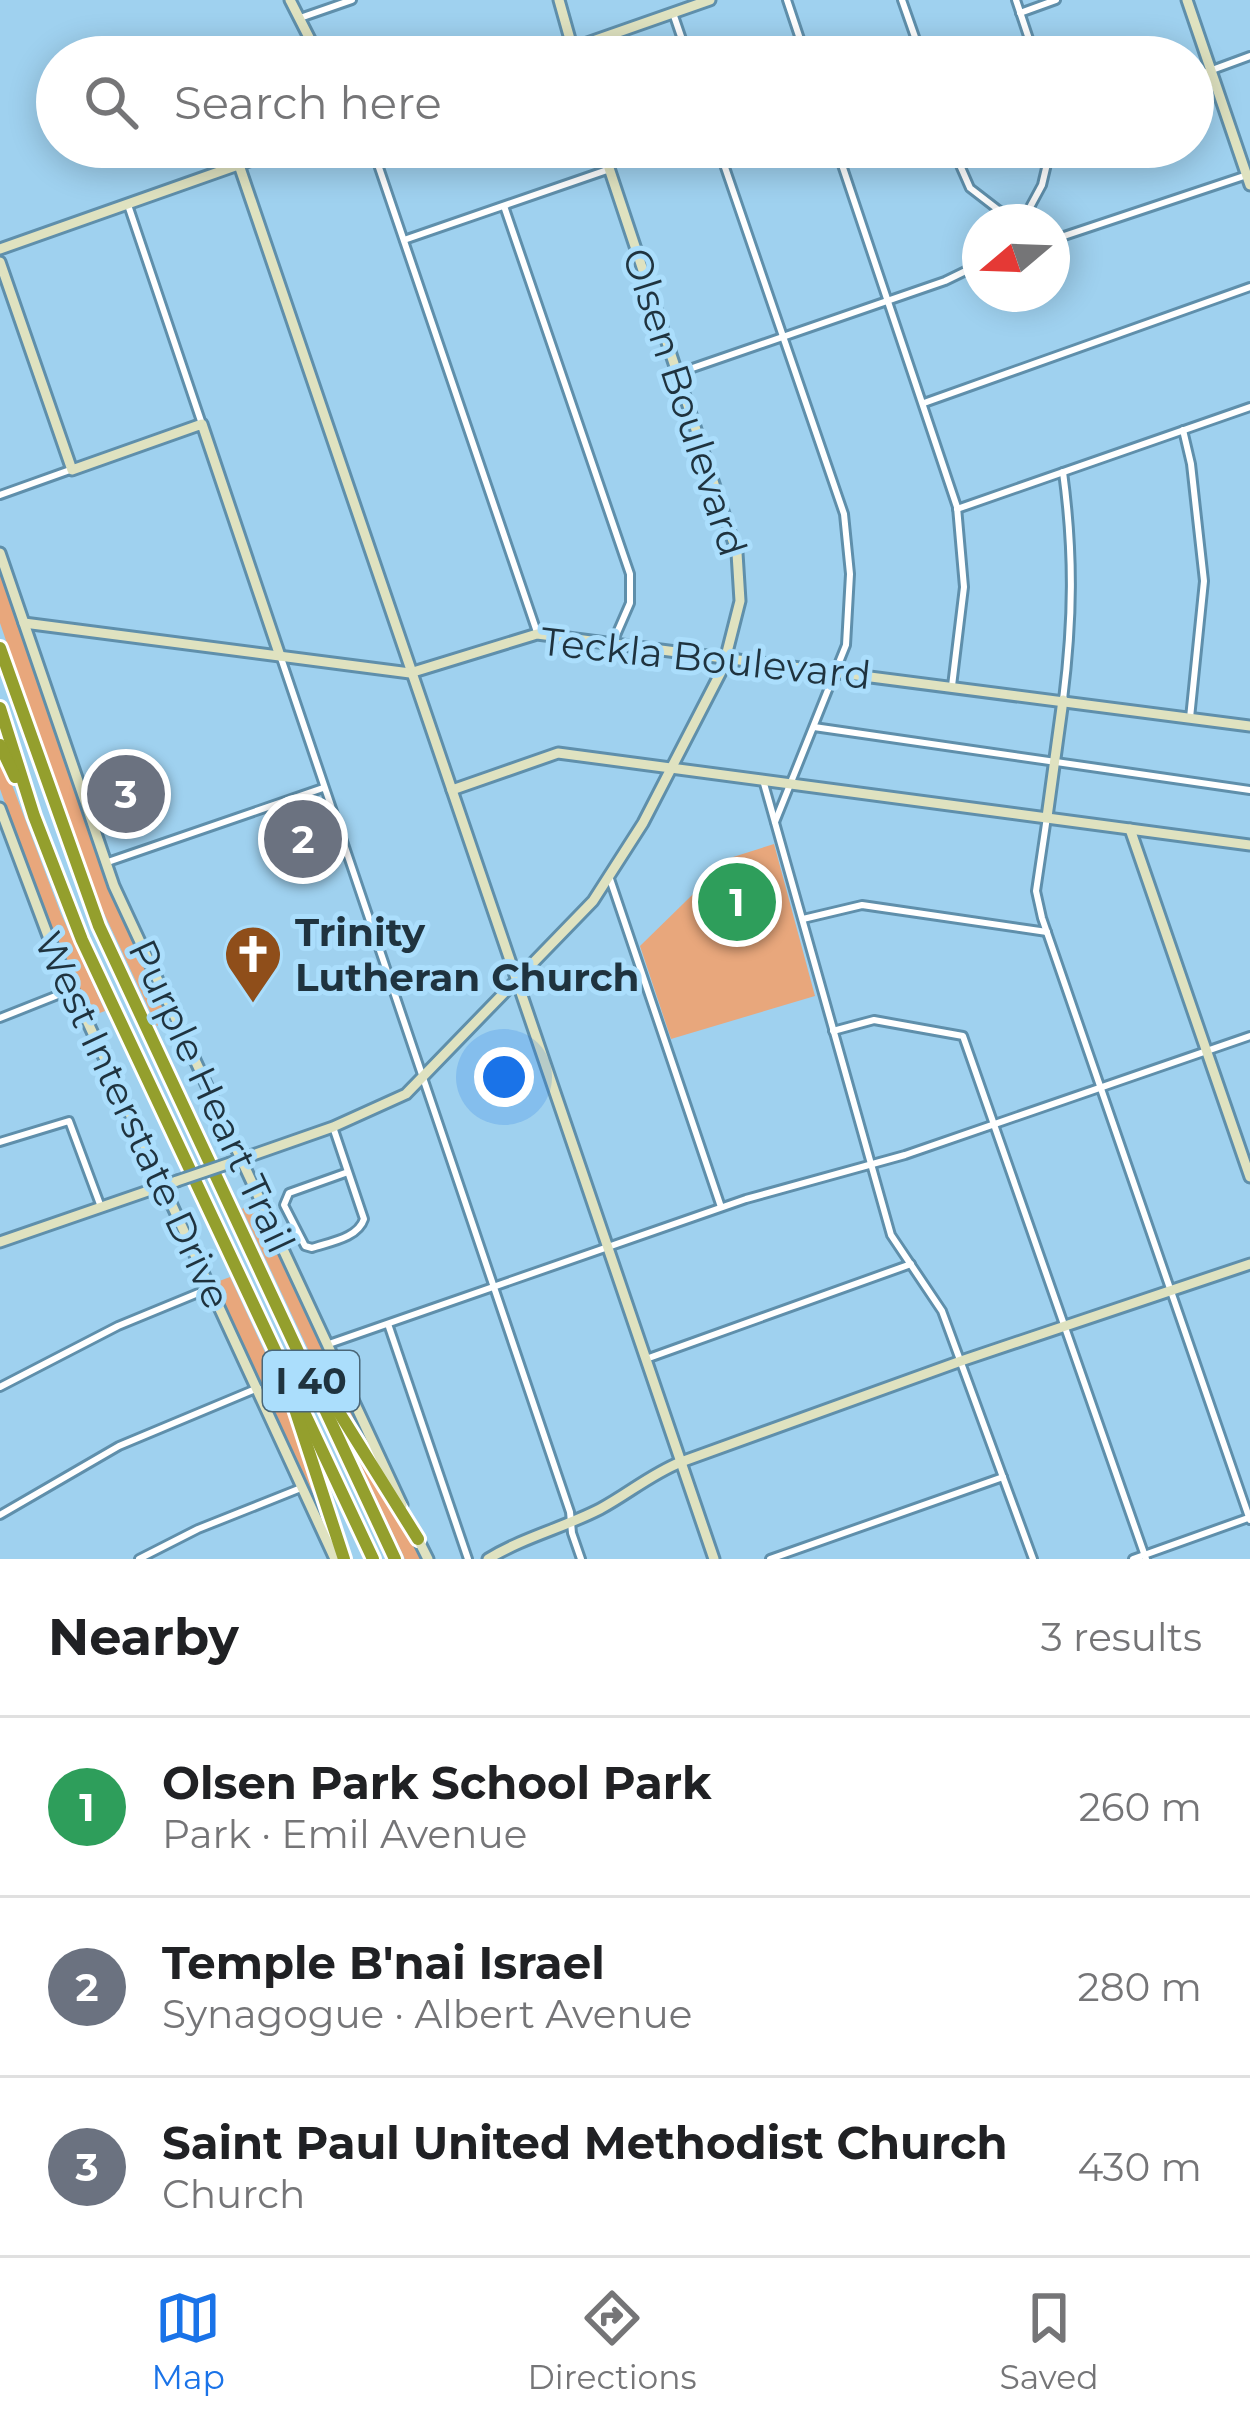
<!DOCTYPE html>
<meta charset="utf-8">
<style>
body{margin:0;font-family:Montserrat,sans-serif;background:#f2f2f2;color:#202124}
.compass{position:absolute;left:962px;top:204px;width:108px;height:108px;border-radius:50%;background:#fff;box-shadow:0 6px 30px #0003;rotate:251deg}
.you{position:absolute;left:504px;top:1077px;width:42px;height:42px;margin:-30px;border:9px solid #fff;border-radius:50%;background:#1a73e8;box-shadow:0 0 0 18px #1a73e833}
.badge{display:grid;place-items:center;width:78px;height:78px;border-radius:50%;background:#1a73e8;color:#fff;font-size:39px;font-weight:700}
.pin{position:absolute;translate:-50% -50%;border:6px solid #fff;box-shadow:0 3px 12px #0006}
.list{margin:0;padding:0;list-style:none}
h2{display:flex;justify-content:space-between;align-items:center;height:156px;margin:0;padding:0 48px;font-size:51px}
h2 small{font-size:39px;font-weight:400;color:#757577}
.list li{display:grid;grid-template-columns:78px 1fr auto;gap:36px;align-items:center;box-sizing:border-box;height:180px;padding:0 48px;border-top:3px solid #e0e0e0}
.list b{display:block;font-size:45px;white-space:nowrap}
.list p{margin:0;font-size:39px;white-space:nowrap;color:#757577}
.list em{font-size:39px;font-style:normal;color:#757577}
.icon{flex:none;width:66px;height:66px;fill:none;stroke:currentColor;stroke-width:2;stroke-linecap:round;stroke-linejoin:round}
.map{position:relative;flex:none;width:1250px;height:1559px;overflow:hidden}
.search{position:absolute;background:#fff;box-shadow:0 6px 30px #0003;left:36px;right:36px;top:36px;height:132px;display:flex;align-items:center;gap:30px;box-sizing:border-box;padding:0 42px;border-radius:66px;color:#757577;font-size:45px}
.sheet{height:696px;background:#fff}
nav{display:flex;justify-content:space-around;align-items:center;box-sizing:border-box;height:168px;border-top:3px solid #e0e0e0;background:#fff;font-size:33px;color:#757577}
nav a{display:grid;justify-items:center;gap:6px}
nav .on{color:#1a73e8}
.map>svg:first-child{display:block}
.green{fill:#e8a77c}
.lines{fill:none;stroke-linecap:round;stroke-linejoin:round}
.street-casing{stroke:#5f8fab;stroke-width:12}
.secondary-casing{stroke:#5f8fab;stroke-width:15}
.highway-casing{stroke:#fff;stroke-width:18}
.street{stroke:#fff;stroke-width:6}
.secondary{stroke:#dfe2c0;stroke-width:9}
.highway{stroke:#949f2d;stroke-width:12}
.secondary-bridge-casing{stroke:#5f8fab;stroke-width:15;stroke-linecap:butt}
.secondary-bridge{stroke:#dfe2c0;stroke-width:9}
.labels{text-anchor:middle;stroke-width:10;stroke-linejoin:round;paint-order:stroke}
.shield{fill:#abdefc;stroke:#496678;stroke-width:3}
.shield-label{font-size:36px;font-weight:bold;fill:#1f333f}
.street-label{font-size:39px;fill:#1f333f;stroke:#abdefc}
.poi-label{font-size:39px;font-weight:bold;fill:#1f333f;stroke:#abdefc;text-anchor:start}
</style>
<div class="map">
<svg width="1250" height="1559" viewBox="0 0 1250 1559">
<rect width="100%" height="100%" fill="#9fd1ef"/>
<g class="green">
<path d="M0 567 99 859 170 1019 157 1026 86 875 0 623Z"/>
<path d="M0 753 61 914 105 1011 89 1017 50 930 0 789Z"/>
<path d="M774 844 815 996 671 1039 640 946 730 858Z"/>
<path d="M253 1200 382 1470 323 1381 242 1209Z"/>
<path d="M230 1277 295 1417 326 1521 214 1283Z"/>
<path d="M353 1440 423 1559H405L349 1441Z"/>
</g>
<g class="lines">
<defs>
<g id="street">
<path d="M787 0 806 57"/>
<path d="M902 0 922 57"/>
<path d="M1016 0 1035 57"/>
<path d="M673 13 688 57"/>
<path d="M1020 13 1056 0"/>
<path d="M300 18 352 0"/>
<path d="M1193 77 1250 56"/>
<path d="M372 147 537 632"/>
<path d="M718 147 844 514 850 574 846 645 775 822"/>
<path d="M836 147 957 507 964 587 952 686"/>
<path d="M952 147 970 188 1014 222"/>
<path d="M128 205 202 424"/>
<path d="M504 206 630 574V603L613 642"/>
<path d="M1022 222 1042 185 1051 147"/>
<path d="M404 240 610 169"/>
<path d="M1052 240 1247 175"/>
<path d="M678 373 945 281 980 264"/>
<path d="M924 403 1250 287"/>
<path d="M1183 430 1191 464 1204 581 1190 718"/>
<path d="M0 495 70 470"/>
<path d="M957 509 1250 407"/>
<path d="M281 658 570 1512 572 1533 581 1559"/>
<path d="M1063 700C1073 620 1074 553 1063 472"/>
<path d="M814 727 1250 790"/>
<path d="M763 780 891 1235 942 1311 1033 1559"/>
<path d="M1047 817 1036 891 1042 918 1250 1520"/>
<path d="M105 863 323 788"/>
<path d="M609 876 721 1207"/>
<path d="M803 919 862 905 1047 932"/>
<path d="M0 1018 73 989"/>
<path d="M833 1031 874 1020 963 1036 1146 1559"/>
<path d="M333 1127 364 1219C358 1238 330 1242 312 1248L305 1246 284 1205 289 1193 348 1172"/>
<path d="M0 1142 69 1121 101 1207"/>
<path d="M388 1324 468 1559"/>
<path d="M329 1344 746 1199 905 1155 1250 1036"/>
<path d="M646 1359 911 1264"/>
<path d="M0 1387 118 1326 208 1289"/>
<path d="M0 1515 119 1446 258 1388"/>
<path d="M139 1559 198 1529 301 1488"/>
<path d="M770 1559 1003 1477"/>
<path d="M1133 1559 1248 1518"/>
</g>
<g id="secondary">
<path d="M290 0 319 57"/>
<path d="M559 0 575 57"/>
<path d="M1187 0 1250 185"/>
<path d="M547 57 710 0"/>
<path d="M239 165 714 1559"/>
<path d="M0 249 289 147"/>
<path d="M0 262 72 470 202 424 280 656"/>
<path d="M0 553 114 886 402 1505"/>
<path d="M24 623 410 673 537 634 1250 726"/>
<path d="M452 790 558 753 1250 845"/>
<path d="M0 808 48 936 335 1559"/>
<path d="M1047 817 1063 700"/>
<path d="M1130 829 1250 1177"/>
<path d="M230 1163 333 1127 406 1094 593 901 643 823 723 668 740 601 737 553 602 147"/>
<path d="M0 1242 177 1181"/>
<path d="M417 1537 428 1559"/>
<path d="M488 1559C524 1537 563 1528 600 1509 628 1494 651 1474 681 1462L961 1361 1250 1264"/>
</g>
<g id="highway">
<path d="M0 648 99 926 395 1559"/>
<path d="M0 708 34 816 82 940 373 1559"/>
<path d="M0 745 15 777"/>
<path d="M320 1382 418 1539"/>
<path d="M294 1406 344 1559"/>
</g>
</defs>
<use href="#street" class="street-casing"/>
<use href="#secondary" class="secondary-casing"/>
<use href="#highway" class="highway-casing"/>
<use href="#street" class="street"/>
<use href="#secondary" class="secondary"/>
<use href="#highway" class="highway"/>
<defs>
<path id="secondary-bridge" d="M177 1181 230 1163"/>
</defs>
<use href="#secondary-bridge" class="secondary-bridge-casing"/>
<use href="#secondary-bridge" class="secondary-bridge"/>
</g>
<defs>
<symbol id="church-pin" viewBox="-11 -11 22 30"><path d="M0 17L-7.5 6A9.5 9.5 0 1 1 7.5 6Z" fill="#8f4e1a" stroke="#abdefc"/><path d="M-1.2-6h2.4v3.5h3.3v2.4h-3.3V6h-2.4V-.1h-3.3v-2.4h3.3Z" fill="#fff"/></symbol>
</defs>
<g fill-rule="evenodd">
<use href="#church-pin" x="220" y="921" width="66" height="90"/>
</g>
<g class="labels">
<rect class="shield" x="263" y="1351" width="96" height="60" rx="9"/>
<g class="shield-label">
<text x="311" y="1394">I 40</text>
</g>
<g class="street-label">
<text transform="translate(685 402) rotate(72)" y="14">Olsen Boulevard</text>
<text transform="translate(706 658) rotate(6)" y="14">Teckla Boulevard</text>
<text transform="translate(212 1096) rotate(65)" y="14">Purple Heart Trail</text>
<text transform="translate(133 1120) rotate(65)" y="14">West Interstate Drive</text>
</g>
<g class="poi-label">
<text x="295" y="946">Trinity<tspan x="295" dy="45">Lutheran Church</tspan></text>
</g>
</g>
</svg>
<svg class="compass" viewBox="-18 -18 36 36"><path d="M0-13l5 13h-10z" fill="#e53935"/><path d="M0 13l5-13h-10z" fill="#757577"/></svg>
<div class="you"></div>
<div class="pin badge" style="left:737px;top:902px;background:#2e9e5b">1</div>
<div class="pin badge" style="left:303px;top:839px;background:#6b7280">2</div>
<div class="pin badge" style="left:126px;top:794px;background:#6b7280">3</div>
<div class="search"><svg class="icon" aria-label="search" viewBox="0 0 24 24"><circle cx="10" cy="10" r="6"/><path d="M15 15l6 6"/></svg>Search here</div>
</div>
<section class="sheet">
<h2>Nearby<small>3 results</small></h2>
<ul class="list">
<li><span class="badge" style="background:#2e9e5b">1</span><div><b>Olsen Park School Park</b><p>Park · Emil Avenue</p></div><em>260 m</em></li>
<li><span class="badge" style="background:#6b7280">2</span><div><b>Temple B'nai Israel</b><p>Synagogue · Albert Avenue</p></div><em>280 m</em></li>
<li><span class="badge" style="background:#6b7280">3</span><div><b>Saint Paul United Methodist Church</b><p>Church</p></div><em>430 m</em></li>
</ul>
</section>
<nav>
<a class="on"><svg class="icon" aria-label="map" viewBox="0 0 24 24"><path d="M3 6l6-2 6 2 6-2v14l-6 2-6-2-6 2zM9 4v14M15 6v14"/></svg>Map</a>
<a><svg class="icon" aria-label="directions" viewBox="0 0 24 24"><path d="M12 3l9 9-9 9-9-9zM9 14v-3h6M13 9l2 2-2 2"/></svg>Directions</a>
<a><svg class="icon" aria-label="saved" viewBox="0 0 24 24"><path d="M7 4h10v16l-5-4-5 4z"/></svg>Saved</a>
</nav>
